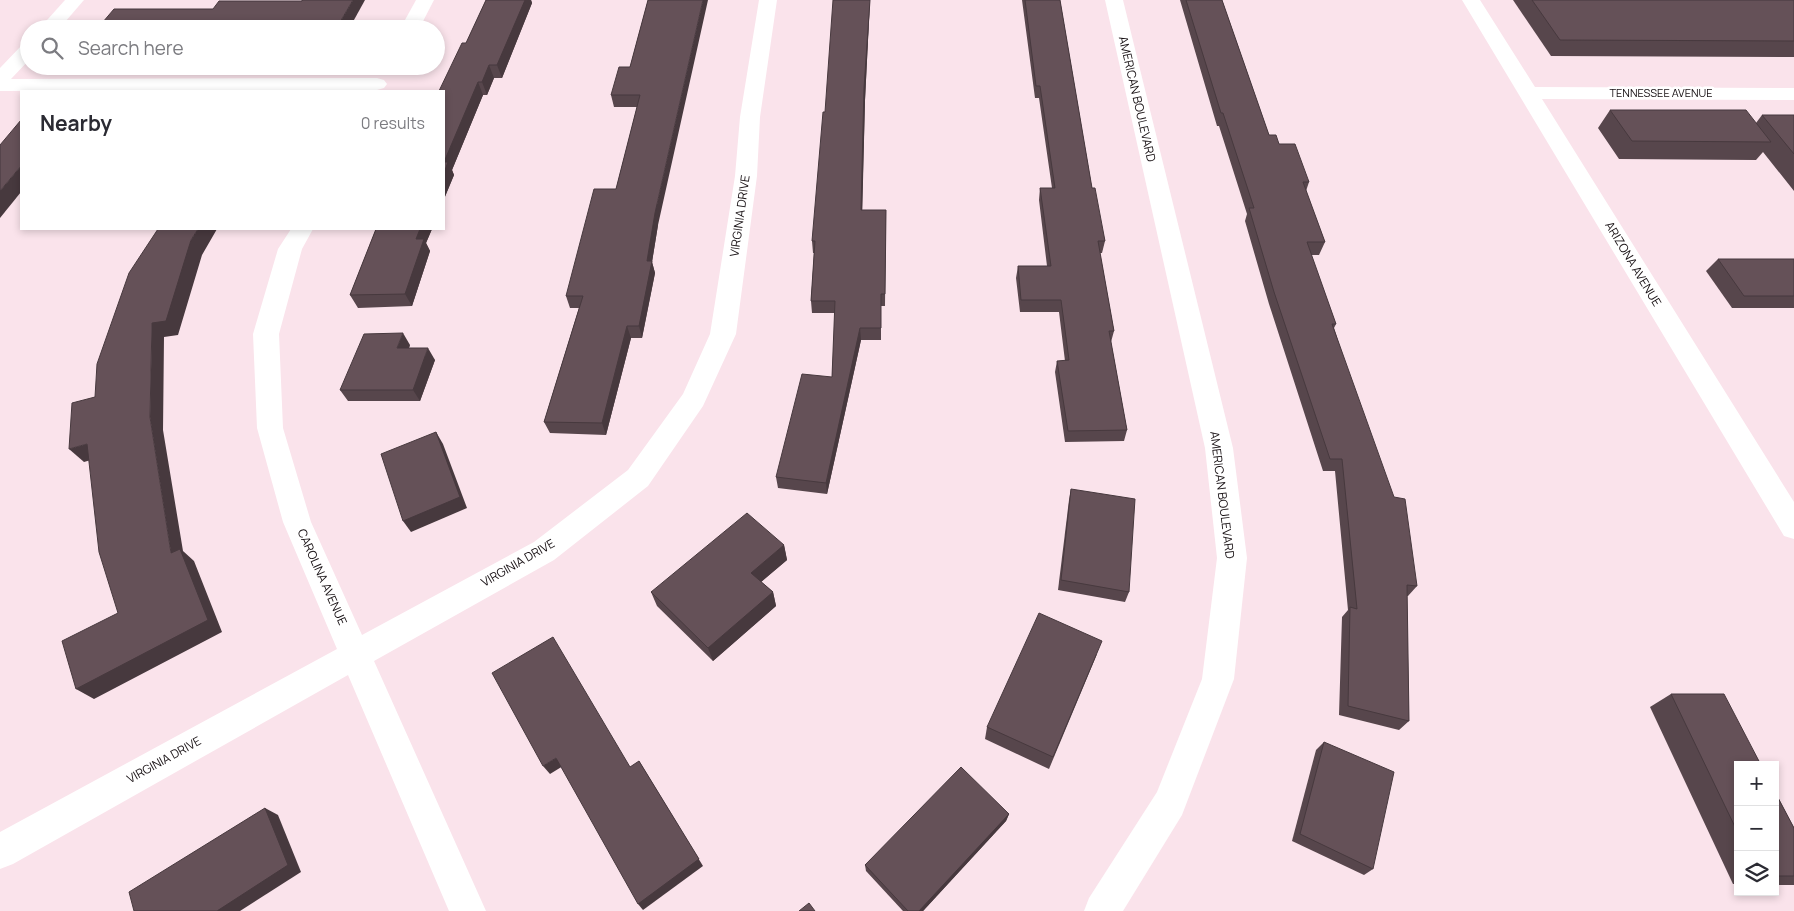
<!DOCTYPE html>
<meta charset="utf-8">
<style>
body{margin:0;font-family:Manrope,sans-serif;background:#f2f2f3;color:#2b2b33}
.controls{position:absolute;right:15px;bottom:15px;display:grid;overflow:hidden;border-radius:0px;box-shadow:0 2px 8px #0003}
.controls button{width:45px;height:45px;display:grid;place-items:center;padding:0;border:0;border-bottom:1px solid #e1e1e2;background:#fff;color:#2b2b33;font:25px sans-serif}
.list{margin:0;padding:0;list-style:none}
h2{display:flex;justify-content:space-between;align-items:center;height:65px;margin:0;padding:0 20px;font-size:21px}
h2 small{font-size:16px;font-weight:400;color:#7c7c81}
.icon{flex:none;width:28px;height:28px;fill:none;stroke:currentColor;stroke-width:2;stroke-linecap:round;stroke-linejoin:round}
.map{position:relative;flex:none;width:1794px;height:911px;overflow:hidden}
.search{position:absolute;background:#fff;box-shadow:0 2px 8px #0003;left:20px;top:20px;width:425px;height:55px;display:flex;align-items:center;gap:12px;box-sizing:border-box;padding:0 18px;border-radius:28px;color:#7c7c81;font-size:19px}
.panel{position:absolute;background:#fff;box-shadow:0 2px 8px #0003;left:20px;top:90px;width:425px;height:140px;border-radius:0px}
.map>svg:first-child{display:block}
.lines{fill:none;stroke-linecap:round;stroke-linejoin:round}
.minor{fill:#fff;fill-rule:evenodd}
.wall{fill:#57464c}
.shaded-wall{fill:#47393e}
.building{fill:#655158;stroke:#47393e}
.labels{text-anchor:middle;stroke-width:5;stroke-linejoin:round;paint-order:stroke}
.far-street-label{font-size:11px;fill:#160f12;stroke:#fff}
.street-label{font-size:12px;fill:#160f12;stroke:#fff}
</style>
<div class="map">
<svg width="1794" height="911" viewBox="0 0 1794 911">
<rect width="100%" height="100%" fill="#fae3eb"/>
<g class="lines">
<g class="minor">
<path d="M65 0H84L59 29H39Z"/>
<path d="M416 0H434L419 29H400Z"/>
<path d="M759 0H777L760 117 757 176 736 334 703 406 648 486 554 560 374 661 486 911H449L348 675 13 864 0 869V832L337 649 283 522 257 428 253 334 278 249 291 229H313L302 249 279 334 283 428 311 522 362 635 534 542 628 470 683 394 710 334 735 176 740 117Z"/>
<path d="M1105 0H1123L1233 448 1247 558 1234 679 1182 815 1123 911H1084L1089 898 1157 792 1202 679 1217 558 1205 448Z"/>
<path d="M1462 0H1480L1535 87 1794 88V100L1542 99 1794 502V539L1784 536Z"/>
<path d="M29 43V60L11 79 377 78 384 80 387 84 384 88 377 90 0 91V68L22 45Z"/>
</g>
</g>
<g class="wall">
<path d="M486 0H531L532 3 502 78H494L487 95H483L452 170 454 175 444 199V91Z"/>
<path d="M648 0 658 225 652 262 655 273 642 338H631L606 435 550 433 544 422 579 308H570L566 296 616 189 637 107H614L611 95 630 67Z"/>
<path d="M870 0 865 100 862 210H886L885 306H881V340H861L827 494 778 488 776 477 832 377 835 313H812L811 301 814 253H813L812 241Z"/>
<path d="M1022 0H1060L1092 188 1105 241 1102 253H1100L1114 331 1111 342 1127 430 1124 441 1065 442 1055 372 1057 361H1065L1059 312H1020L1016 278 1018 266H1047L1039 200 1040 188H1052L1039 98H1035Z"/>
<path d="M1180 0H1222L1269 135 1279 144 1309 182 1306 191 1325 242 1319 255H1311L1336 324 1334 328 1417 586 1408 596H1407L1409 721 1399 730 1339 715 1342 617 1348 610 1335 471H1323L1269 304 1245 221 1247 214 1219 126H1217Z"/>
<path d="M1513 0H1794V57L1551 56Z"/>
<path d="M1610 110 1756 123 1762 115H1794V191L1763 152 1756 160 1619 159 1598 128Z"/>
<path d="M376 229H432L426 243 430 251 412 306 358 308 350 295Z"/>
<path d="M1718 259H1794V308H1732L1706 271Z"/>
<path d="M410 345 409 348 435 360 420 401H348L340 390Z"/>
<path d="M1071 489 1129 592 1125 602 1058 590 1069 500Z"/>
<path d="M784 545 787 560 761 582 773 592 776 606 713 661 657 606 651 592Z"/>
<path d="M1097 654 1049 769 985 739 987 727Z"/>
<path d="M1671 694 1738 765V884H1733L1650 707Z"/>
<path d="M1324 742 1373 869 1364 875 1292 841 1316 750Z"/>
<path d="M1775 792 1794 828V885H1775Z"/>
<path d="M1009 814 1006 821 923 911H903L866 871 865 865Z"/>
</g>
<g class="shaded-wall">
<path d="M353 0H365L349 29H336Z"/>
<path d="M525 0H531L532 3 502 78 497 65Z"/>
<path d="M703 0H708L658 225 652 262 655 273 642 338 639 326 647 261 655 213Z"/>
<path d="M870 0 865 100 862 222 861 210 864 88Z"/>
<path d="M489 65 494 78 487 95 482 82Z"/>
<path d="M478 82 483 95 452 170 454 175 444 199V162Z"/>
<path d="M21 166V192L0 218V191Z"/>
<path d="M198 229H217L202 255 178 335 164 337 163 430 183 551 194 561 222 632 94 699 76 689 171 553 150 417 152 323 191 240Z"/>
<path d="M420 229H432L426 243 430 251 412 306 405 294 416 239Z"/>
<path d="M627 326 631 338 606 435 602 423Z"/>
<path d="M860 328 861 340 827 494 826 483Z"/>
<path d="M403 333 410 345 404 360 397 348Z"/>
<path d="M428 348 435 360 420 401 413 390Z"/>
<path d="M436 432 443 444 467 508 411 532 403 521Z"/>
<path d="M87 444 101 457 84 462 69 449Z"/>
<path d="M784 545 787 560 755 587 751 573Z"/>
<path d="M773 592 776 606 713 661 708 648Z"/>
<path d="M556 758 563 766 550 774 543 766Z"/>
<path d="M639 761 703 866 643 910 638 904Z"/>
<path d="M265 808 278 815 301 872 240 911H217Z"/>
<path d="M1009 814 1006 821 923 911H919Z"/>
</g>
<g class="building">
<path d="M302 0H353L336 29H97L114 9H213L219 1H302Z"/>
<path d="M486 0H525L497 65H489L482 82H478L444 162H448L444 173V91H439L462 43H466Z"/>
<path d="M648 0H703L655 213 647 261H652L639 326H627L602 423 544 422 583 296H566L594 189H616L640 95H611L619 67H630Z"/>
<path d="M833 0H870L864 88 861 210H886L885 294H881V328H860L826 483 776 477 802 374 832 377 835 301H811L815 241H812L823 112H825Z"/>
<path d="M1025 0H1060L1092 188H1095L1105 241H1098L1114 331H1109L1127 430 1068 431 1057 361 1069 360 1061 300H1021L1018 266H1051L1040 188H1055L1040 86H1036Z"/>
<path d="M1186 0H1222L1269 135H1276L1279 144H1295L1309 182H1303L1325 242H1307L1336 324H1332L1394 497 1405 499 1417 586 1407 585 1409 721 1348 706 1350 607 1357 609 1342 459H1330L1274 292 1249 208H1254L1223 113H1221Z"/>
<path d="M1532 0H1794V41L1560 40Z"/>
<path d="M1610 110H1746L1771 142 1632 141Z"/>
<path d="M1762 115H1794V154Z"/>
<path d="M21 120V166L0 191V145Z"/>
<path d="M158 229H198L191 240 166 321 152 323 150 417 171 553 180 549 208 620 76 689 62 641 118 613 99 552 87 444 69 449 72 403 95 397 97 364 129 273Z"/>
<path d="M376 229H420L416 239H424L405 294 350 295Z"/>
<path d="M1718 259H1794V296H1744Z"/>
<path d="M403 333 397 348H428L413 390H340L364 334Z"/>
<path d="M436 432 460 497 403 521 381 454Z"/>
<path d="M1071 489 1135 499 1129 592 1061 580Z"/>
<path d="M747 513 784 545 751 573 773 592 708 648 651 592Z"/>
<path d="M1039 613 1102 641 1053 757 987 727Z"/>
<path d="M553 637 630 767 639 761 699 859 638 904 556 758 543 766 492 673Z"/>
<path d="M1671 694H1724L1761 765H1738V833Z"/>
<path d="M1324 742 1394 772 1373 869 1300 834Z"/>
<path d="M961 767 1009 814 919 911H908L865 865Z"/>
<path d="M1775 792 1794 828V876H1775Z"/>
<path d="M265 808 288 865 217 911H134L129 892Z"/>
<path d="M809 903 815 911H799Z"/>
</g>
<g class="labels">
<g class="far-street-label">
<text x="1661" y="97">TENNESSEE AVENUE</text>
</g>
<g class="street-label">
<text transform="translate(1137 99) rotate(77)" y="4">AMERICAN BOULEVARD</text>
<text transform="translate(740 216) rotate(-82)" y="4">VIRGINIA DRIVE</text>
<text transform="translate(1633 264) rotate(59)" y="4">ARIZONA AVENUE</text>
<text transform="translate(1222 495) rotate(83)" y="4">AMERICAN BOULEVARD</text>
<text transform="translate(518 563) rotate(-30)" y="4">VIRGINIA DRIVE</text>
<text transform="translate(322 577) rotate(66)" y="4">CAROLINA AVENUE</text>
<text transform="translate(164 760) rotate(-29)" y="4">VIRGINIA DRIVE</text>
</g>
</g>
</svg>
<div class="controls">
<button>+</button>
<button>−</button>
<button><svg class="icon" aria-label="layers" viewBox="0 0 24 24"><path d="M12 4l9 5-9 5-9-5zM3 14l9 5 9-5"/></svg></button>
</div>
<div class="search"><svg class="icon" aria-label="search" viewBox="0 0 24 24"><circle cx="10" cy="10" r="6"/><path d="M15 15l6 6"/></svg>Search here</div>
<section class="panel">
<h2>Nearby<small>0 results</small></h2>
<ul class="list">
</ul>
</section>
</div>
